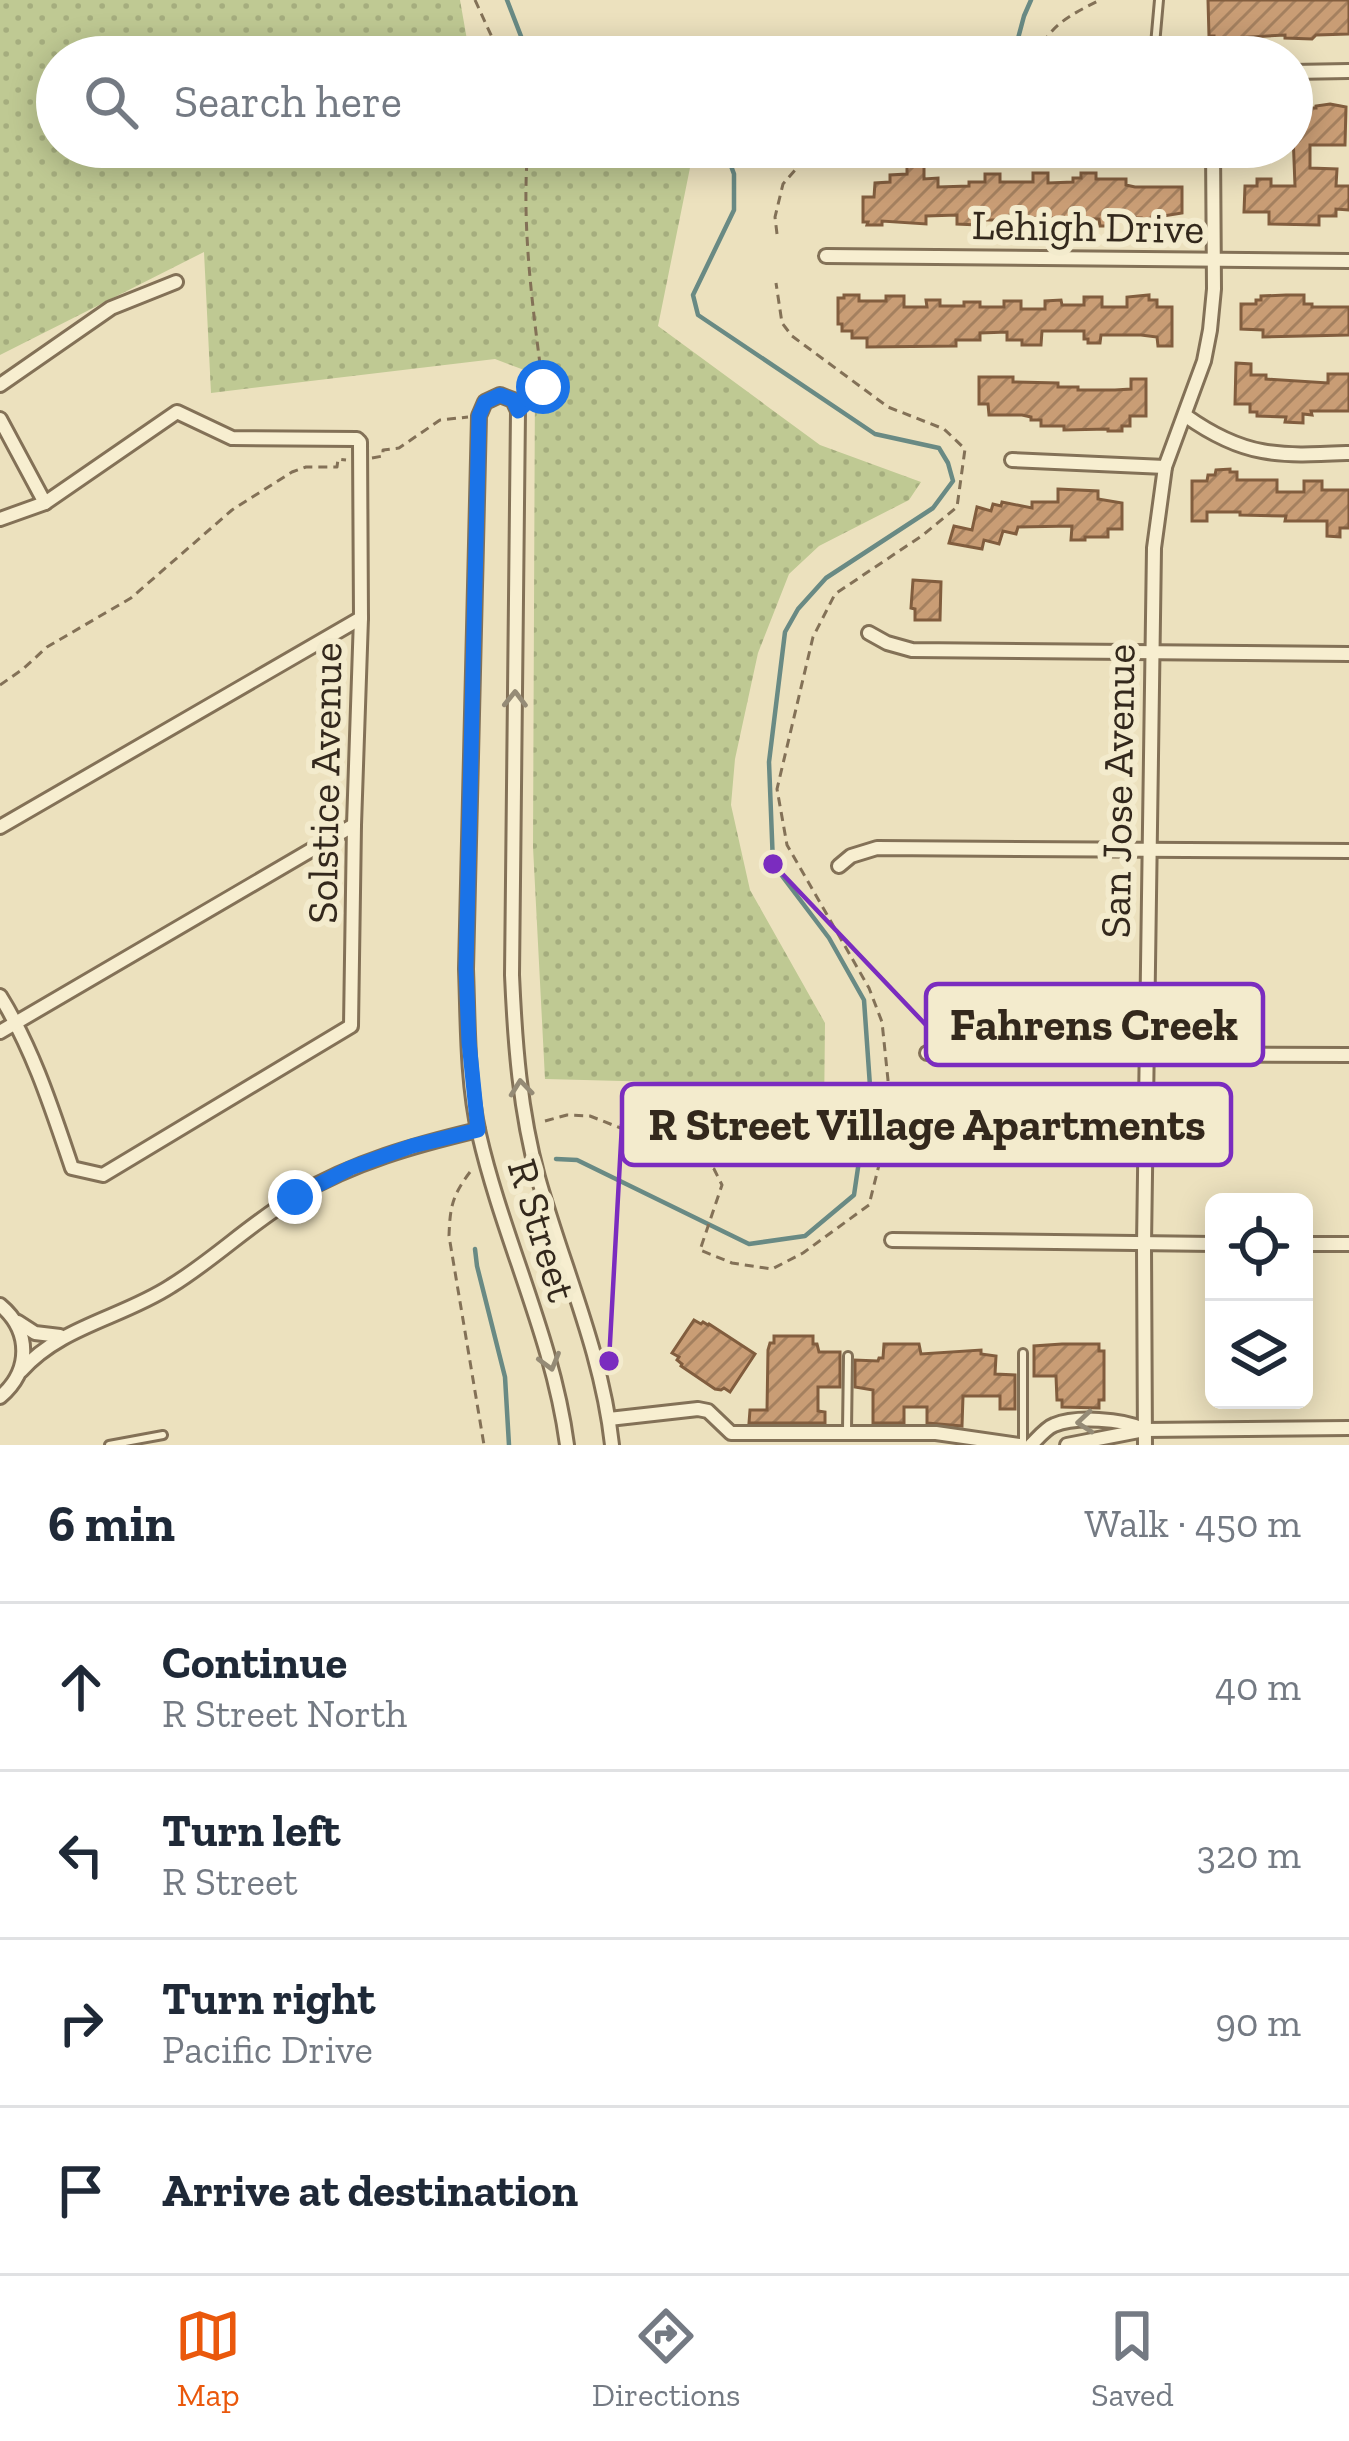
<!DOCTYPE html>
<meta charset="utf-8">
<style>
body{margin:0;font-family:"Zilla Slab",serif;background:#f6f6f7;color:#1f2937}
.controls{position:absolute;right:36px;bottom:36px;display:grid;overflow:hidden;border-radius:18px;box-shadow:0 6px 30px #0003}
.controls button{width:108px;height:108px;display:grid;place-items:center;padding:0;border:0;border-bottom:3px solid #e0e1e3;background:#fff;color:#1f2937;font:60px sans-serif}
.stop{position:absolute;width:36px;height:36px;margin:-27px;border:9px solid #1a73e8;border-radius:50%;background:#fff}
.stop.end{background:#1a73e8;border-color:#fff;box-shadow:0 3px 12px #0008}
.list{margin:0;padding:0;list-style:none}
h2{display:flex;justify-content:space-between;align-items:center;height:156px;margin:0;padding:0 48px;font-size:51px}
h2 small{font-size:39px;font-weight:400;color:#747a83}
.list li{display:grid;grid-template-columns:78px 1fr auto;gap:36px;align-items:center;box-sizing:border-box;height:168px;padding:0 48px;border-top:3px solid #e0e1e3}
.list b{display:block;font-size:45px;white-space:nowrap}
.list p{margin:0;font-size:39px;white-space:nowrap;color:#747a83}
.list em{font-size:39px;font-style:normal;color:#747a83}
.icon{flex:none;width:66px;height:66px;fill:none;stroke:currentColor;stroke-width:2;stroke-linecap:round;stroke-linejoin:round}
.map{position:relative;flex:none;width:1349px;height:1445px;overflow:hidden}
.search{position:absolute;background:#fff;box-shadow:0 6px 30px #0003;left:36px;right:36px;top:36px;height:132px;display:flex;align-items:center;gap:30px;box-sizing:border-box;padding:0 42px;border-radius:66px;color:#747a83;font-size:45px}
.sheet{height:828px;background:#fff}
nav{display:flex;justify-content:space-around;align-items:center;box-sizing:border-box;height:168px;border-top:3px solid #e0e1e3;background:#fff;font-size:33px;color:#747a83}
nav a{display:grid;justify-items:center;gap:6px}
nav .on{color:#ea580c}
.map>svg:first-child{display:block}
.green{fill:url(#green-dots)}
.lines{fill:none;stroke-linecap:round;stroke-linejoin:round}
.stream{stroke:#698a84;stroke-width:4.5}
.building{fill:url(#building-hatch);stroke:#815d3e;stroke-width:3}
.service-casing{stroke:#837157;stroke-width:12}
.minor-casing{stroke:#837157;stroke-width:18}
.path{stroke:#837157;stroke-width:3;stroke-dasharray:9 6;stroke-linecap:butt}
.service{stroke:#f7eed0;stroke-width:6}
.minor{stroke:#f7eed0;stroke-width:12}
.oneway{stroke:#958b76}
.route{stroke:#1a73e8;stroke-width:15}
.labels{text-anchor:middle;stroke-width:12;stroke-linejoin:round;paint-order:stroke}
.street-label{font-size:42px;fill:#33281c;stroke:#f3ebcd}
.leader{fill:none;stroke:#7b2cbf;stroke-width:4.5}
.callout-dot{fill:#7b2cbf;stroke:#f3ebcd;stroke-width:4.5}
.callout{fill:#f3ebcd;stroke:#7b2cbf;stroke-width:4.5}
.callout-label{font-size:45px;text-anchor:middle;font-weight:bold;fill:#33281c}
</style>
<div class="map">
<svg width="1349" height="1445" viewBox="0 0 1349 1445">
<defs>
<pattern id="green-dots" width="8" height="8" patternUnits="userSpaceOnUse" patternTransform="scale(3)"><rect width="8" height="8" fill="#bfc993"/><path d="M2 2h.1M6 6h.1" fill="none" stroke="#a5ad7e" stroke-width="1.8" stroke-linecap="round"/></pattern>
<pattern id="building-hatch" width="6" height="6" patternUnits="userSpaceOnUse" patternTransform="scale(3)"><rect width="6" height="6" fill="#c99d75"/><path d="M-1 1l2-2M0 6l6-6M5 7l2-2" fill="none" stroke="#a4805f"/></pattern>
</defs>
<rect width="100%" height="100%" fill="#ece1be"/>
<path class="green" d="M0 0H460L470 57H57V147L694 148 658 326 820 445 921 482 909 500 819 546 789 574 758 653 735 759 731 805 750 890 825 1023 824 1117 738 1084 545 1079 533 847 535 374 495 359 211 393 204 252 0 355Z"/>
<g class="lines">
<g class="stream">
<path d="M507 0 524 44 534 57"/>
<path d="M1013 57 1024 16 1031 0"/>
<path d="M556 1159 577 1160 749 1244 805 1236 854 1195 870 1086 864 1000 829 938 773 864 769 762 785 632 798 609 826 578 933 508 953 481 948 463 939 448 875 434 698 315 693 295 734 210V174L724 147"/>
<path d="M475 1249 477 1266 505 1377 509 1445"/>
</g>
</g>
<g class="building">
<path d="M1208 0H1349V34L1316 35 1312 39 1285 38V35L1214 39V36H1209Z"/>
<path d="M1330 104 1346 107 1345 145H1310V168L1337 169 1336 186H1349V210L1336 209V216H1319V225L1269 224V212H1244L1245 186H1257V179H1271V186H1295L1292 108H1316V106Z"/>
<path d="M907 163H924V179L938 178V187L969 186V182H985V174H1000V182H1033V173H1048V183L1073 182V178H1081V173H1096V179H1126V185L1135 187H1182V213L1157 217V224L1140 225 1141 218H1116V226H1100L1099 219H1073V224H1059L1052 222V218H1025V224H1010L1004 220H977V225L957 224V215L926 216V224L882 221V225H867L868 222H863V197H874L875 183 890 182V175L907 174Z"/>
<path d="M844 295H859V301H886V296H904V307H927L926 300H940V306H964V302H980V307H1004V301H1021V309H1045V301L1061 300 1062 305H1084V297H1102V307H1127V297L1149 295V300H1157V307H1172V346H1158L1157 337 1141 335H1101L1100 343H1088V339H1084V331H1042L1041 345H1022V340H1007V332L980 333V340H956V346L867 347V338H852V331H842V324H838V298H844Z"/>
<path d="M1286 295H1304V304H1312V307H1349V335L1263 337V330L1241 329V304H1256V300H1261V296Z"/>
<path d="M1236 363 1251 364V375H1266V379L1328 383V374H1349V411H1311L1312 415 1303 414V423L1285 422 1286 417 1257 416V412H1250V404H1235Z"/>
<path d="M979 377H1013V382L1058 383V387H1078V390H1115L1131 389V379H1146V416H1130V426H1122V431H1108V429L1064 430V426H1041V420H1031V417L1022 415H989L988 404H979Z"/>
<path d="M1230 469V472H1237V480H1277V492H1304V481H1322V490H1349V528H1340V537L1327 536V521H1285L1286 516 1240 515V512H1207V521H1192V481H1207L1208 475H1215L1216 470Z"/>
<path d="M1058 489 1098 491V499L1122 503V529H1108V537H1085V540H1071L1072 526 1018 527 1016 534 1003 531 999 544 984 540 982 549 949 543 954 526 972 530 977 507 991 511 993 504 1001 506 1002 502 1032 508V502H1058Z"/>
<path d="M913 580 941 582 940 620H915V609L911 608Z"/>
<path d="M694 1320 701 1324 703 1322 708 1325 709 1324 755 1354 730 1392 724 1388 721 1390 715 1389 681 1366 682 1364 677 1360 679 1357 672 1353Z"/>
<path d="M774 1336H813V1344H817L819 1352H840V1387H818V1411L825 1412V1423H749L750 1410H767L768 1350 770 1343H774Z"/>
<path d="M884 1344H919L921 1354 981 1350V1354L996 1356 995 1374 1015 1375V1409H1000V1396H963L962 1426 927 1423V1407H904V1423H873V1390L855 1387V1360L878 1361 879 1358H883Z"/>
<path d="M1062 1344H1099V1351H1104V1400H1099V1408L1062 1407V1400H1057L1056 1376H1034V1346Z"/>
</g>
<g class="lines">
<defs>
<g id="service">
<path d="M1154 56 1159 0"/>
<path d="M1023 1353V1445"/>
<path d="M847 1430 848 1356"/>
<path d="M109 1445 163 1435"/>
</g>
<g id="minor">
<path d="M1154 56 1157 57"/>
<path d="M1292 72 1349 71"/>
<path d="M826 256 1349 261"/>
<path d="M0 385 111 308 176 282"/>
<path d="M1186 416C1245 458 1279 456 1349 453"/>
<path d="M0 419 45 503"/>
<path d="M1012 460 1165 467"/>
<path d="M0 519 45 503 177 412 232 438 357 439 360 442 361 618 354 825 351 1026 103 1175 72 1168C52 1109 33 1049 0 996"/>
<path d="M869 633 887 643 912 650 1349 654"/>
<path d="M0 827 361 618"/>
<path d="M839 866 851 856 877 848 1349 851"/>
<path d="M0 1032 354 825"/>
<path d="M927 1053 1349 1055"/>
<path d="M892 1240 1214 1244"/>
<path d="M1304 1244H1349"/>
<path d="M0 1305C31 1331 31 1371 0 1397"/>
<path d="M18 1322 35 1333 60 1336"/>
<path d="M21 1371C61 1326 122 1318 171 1286 215 1259 253 1221 298 1195 354 1162 415 1145 478 1130"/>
<path d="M609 1419 698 1409 708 1411 731 1433H936L1019 1445"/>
<path d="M567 1445C553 1338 503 1239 479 1134 467 1081 468 1023 466 969L479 416 485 402 500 395 513 400 518 411 512 975C515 1044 520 1111 538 1177 563 1267 602 1352 612 1445"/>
<path d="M1031 1445C1037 1439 1046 1428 1054 1425 1076 1416 1122 1419 1143 1429"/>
<path d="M1067 1445 1144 1430 1349 1428"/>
<path d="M1145 1445 1144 1245 1154 548 1165 467 1204 361 1210 330 1214 289 1213 147"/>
</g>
</defs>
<use href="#service" class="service-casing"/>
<use href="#minor" class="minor-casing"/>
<g class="path">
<path d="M475 0 501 57"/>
<path d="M1036 57C1049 25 1070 15 1100 0"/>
<path d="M528 147C521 225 533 310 543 387L528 402"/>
<path d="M777 234 775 217 783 184 808 155 819 148 878 152H985L995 147"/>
<path d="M372 458 383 456V450L399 448 440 420 468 417"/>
<path d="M0 685 23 669 47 647 131 598 232 510 292 472 306 467H337L338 459 346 460"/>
<path d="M545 1121 567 1115 590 1116 699 1159 714 1169 722 1185 700 1250 732 1263 772 1269 803 1253 869 1205 884 1145 888 1080 882 1022 869 988 787 845 777 789 813 637 835 594 923 535 957 507 965 449 944 429 888 407 792 336 782 323 776 283"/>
<path d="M470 1172C452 1196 450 1207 449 1236L484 1445"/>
</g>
<use href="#service" class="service"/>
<use href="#minor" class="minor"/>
</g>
<defs><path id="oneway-chevron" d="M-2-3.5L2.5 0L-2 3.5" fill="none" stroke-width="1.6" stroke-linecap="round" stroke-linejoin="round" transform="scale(3)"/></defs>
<g class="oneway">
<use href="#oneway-chevron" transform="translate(515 699) rotate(-89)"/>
<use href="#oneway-chevron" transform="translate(521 1088) rotate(-96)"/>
<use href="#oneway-chevron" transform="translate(550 1362) rotate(74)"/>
<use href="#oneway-chevron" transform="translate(1085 1422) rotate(175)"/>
</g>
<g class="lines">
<path class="route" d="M295 1197 350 1168 412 1146 478 1130 469 1042 466 968 479 416 485 402 500 395 513 400 518 411 543 387"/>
</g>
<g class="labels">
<g class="street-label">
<text transform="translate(1088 226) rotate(1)" y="15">Lehigh Drive</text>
<text transform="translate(324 783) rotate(-89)" y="15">Solstice Avenue</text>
<text transform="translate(1117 791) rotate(-89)" y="15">San Jose Avenue</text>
<text transform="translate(543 1230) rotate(73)" y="15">R Street</text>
</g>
</g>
<path class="leader" d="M773 864L926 1025M609 1361L622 1124"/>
<g class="callout-dot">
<circle cx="773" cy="864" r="12"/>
<circle cx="609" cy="1361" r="12"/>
</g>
<g class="callout">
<rect x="926" y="984" width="337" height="81" rx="12"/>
<rect x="622" y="1084" width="609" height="81" rx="12"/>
</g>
<g class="callout-label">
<text x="1094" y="1040">Fahrens Creek</text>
<text x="927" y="1140">R Street Village Apartments</text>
</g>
</svg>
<div class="controls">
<button><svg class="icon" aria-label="locate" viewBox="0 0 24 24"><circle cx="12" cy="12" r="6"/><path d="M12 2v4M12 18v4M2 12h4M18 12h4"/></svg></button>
<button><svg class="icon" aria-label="layers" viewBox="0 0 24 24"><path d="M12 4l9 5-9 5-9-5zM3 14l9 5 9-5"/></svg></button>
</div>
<div class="stop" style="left:543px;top:387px"></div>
<div class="stop end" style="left:295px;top:1197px"></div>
<div class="search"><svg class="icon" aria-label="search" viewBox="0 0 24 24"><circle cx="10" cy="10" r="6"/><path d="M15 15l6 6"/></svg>Search here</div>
</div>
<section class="sheet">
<h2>6 min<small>Walk · 450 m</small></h2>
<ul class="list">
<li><svg class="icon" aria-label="ahead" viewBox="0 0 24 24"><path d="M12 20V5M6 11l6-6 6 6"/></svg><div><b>Continue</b><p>R Street North</p></div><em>40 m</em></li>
<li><svg class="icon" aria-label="left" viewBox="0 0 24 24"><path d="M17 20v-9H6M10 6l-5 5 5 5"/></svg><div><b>Turn left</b><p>R Street</p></div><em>320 m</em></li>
<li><svg class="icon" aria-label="right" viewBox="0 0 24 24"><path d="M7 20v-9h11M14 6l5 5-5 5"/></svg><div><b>Turn right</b><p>Pacific Drive</p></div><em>90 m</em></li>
<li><svg class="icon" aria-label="arrive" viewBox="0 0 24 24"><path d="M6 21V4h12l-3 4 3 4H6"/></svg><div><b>Arrive at destination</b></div></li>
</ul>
</section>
<nav>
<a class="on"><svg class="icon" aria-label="map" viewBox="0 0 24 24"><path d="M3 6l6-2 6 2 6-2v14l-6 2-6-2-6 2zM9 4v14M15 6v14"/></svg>Map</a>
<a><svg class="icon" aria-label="directions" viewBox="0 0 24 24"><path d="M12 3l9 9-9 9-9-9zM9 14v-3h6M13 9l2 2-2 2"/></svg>Directions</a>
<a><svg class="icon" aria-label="saved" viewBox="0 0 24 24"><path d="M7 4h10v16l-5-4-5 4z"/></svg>Saved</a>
</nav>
